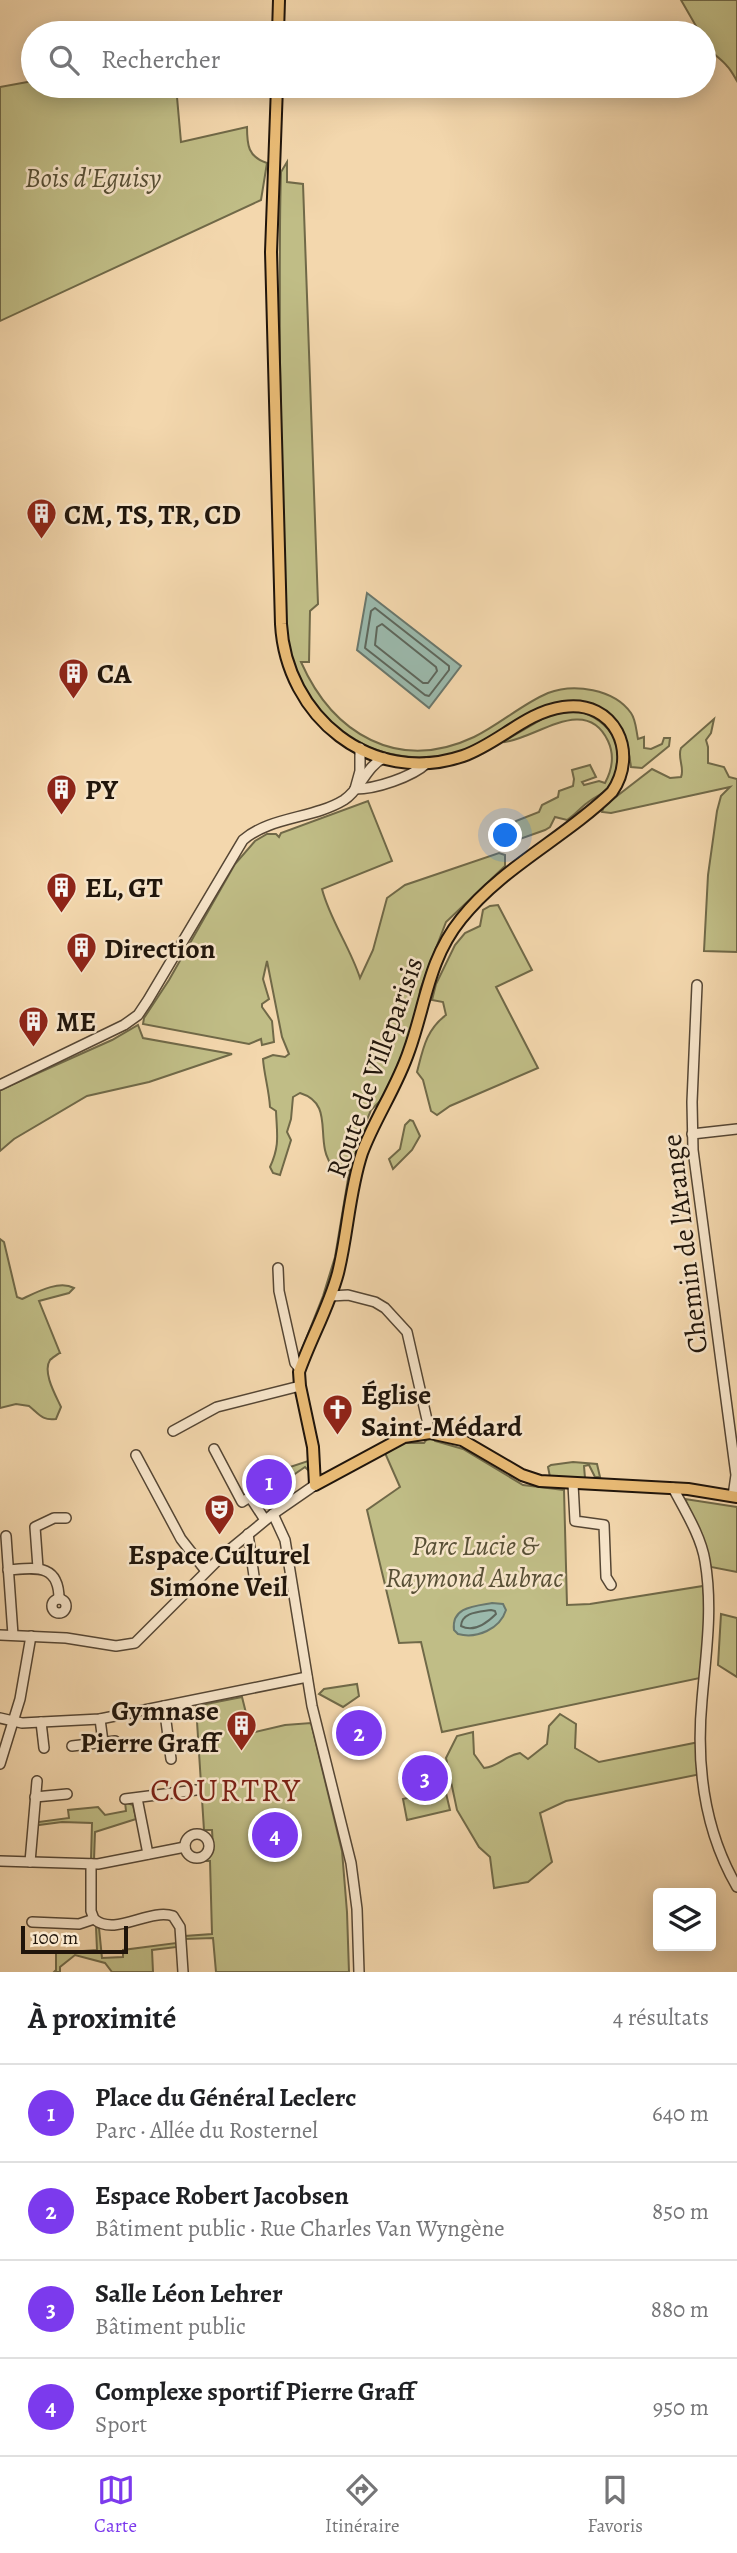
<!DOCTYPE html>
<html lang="fr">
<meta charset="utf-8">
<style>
body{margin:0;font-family:Alegreya,serif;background:#f2f2f2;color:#202124}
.controls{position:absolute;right:21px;bottom:21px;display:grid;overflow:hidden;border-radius:7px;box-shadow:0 4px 18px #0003}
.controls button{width:63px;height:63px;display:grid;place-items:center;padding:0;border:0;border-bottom:2px solid #e0e0e0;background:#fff;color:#202124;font:35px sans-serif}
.scale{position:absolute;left:21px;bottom:18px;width:107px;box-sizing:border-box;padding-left:7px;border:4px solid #20150b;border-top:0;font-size:19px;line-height:24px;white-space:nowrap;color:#20150b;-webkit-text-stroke:5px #f7e5ca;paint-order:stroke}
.you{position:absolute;left:506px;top:836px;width:24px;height:24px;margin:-18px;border:5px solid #fff;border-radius:50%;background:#1a73e8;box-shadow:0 0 0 10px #1a73e833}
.badge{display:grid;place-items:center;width:46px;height:46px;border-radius:50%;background:#7c3aed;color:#fff;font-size:23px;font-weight:700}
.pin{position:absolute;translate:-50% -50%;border:4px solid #fff;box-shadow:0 2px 7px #0006}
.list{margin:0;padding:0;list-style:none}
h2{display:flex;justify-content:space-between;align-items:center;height:91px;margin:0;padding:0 28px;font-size:30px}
h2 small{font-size:23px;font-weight:400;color:#757577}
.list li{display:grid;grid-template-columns:46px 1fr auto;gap:21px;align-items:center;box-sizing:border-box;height:98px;padding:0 28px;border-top:2px solid #e0e0e0}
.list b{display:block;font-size:26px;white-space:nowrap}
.list p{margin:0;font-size:23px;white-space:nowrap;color:#757577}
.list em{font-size:23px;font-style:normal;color:#757577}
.icon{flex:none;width:38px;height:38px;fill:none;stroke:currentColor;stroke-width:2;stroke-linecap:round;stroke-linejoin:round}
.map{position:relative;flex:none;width:737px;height:1972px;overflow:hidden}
.search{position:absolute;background:#fff;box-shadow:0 4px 18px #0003;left:21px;right:21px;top:21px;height:77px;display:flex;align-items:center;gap:18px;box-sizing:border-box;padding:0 24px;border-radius:38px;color:#757577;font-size:26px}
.sheet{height:483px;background:#fff}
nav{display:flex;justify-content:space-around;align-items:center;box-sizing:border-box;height:98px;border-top:2px solid #e0e0e0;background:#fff;font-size:19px;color:#757577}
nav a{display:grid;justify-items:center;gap:4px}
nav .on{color:#7c3aed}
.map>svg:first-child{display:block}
.green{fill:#c0bd86;stroke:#706948;stroke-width:2}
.water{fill:#9bb9ac;stroke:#6a776c;stroke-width:2}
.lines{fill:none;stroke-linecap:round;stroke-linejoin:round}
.shore{stroke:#5e675c;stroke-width:2}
.minor-casing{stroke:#554634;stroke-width:12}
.major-casing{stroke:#20150b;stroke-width:14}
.minor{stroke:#f7e5ca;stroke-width:9}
.major{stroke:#eabc76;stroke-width:10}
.labels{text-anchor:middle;stroke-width:5;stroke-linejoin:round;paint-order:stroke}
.park-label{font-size:28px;font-style:italic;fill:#585036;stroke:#f7e5ca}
.poi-label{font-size:28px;font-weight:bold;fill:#20150b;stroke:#f7e5ca;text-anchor:start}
.street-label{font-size:28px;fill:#20150b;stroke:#f7e5ca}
.quarter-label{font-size:32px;letter-spacing:2px;fill:#7a1f14;stroke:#f7e5ca}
</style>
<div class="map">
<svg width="737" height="1972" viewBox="0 0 737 1972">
<rect width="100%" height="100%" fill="#f3d7ad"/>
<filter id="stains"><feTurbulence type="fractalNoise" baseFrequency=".00286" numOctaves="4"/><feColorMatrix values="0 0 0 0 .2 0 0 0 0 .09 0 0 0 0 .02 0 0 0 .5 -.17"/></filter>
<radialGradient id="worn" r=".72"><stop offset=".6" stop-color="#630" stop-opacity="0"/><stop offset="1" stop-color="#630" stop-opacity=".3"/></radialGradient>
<g class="green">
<path d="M681 0H737V81C734 76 731 70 727 66 717 54 704 51 704 33H700Z"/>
<path d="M33 81V86H176L181 142 247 127C247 145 248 157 267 163L261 200 0 321V87Z"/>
<path d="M287 162V182L303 184 318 604 310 611 309 662H301C333 734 398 773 474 737 499 725 522 704 548 693 574 683 614 689 631 713 636 720 636 730 638 739L644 737V748L651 749 662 744 664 738H670L669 746 642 768 631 767C628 744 624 726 604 712 554 676 508 739 461 752 422 763 378 757 344 734 312 711 294 676 286 637 283 626 284 612 284 600 283 572 282 544 281 516 280 464 281 413 280 362 280 299 279 235 281 172Z"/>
<path d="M579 711C608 720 629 747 615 778 609 792 597 795 587 803 580 808 575 815 567 820L555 817 550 827 545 830 520 839 517 838 515 827 516 821 539 812 542 805 558 797 559 791 573 786 574 779 572 770 590 765 596 777 582 782 584 785 599 781 605 783C612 770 615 756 608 741 586 694 537 738 505 742L506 740 551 714Z"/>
<path d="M714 719 711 733 706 740 708 747V763L724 767 729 777 737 779V952L704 951 708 875 717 811 721 796 730 787 611 813 602 812 604 806 652 769 670 778 681 777C685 768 677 758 681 748Z"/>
<path d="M368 801 392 861 322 889C330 920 350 947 360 978L373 950 387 898 405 885 499 853 505 855V866L446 922 420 990 417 1027 382 1099 371 1110 366 1122 368 1130 335 1271 301 1358 298 1359 323 1296 335 1257 350 1167 331 1166C329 1160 326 1156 325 1150 320 1127 329 1102 300 1093L293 1097 291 1119 287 1132 291 1140 280 1175 273 1173 270 1167C280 1145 277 1135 276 1111L270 1107C269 1090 264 1074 263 1059L273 1055 285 1057 289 1054 282 1037 267 961 263 979 269 999 262 1004V1007L272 1021 274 1042 262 1045 261 1039 249 1044 143 1024 144 1018 169 980 235 864 255 841 267 834H276L279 837 281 833Z"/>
<path d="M498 905 532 970 496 987 538 1068 450 1106 437 1115 431 1111 423 1080 417 1072C423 1049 426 1030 446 1015L443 1002 432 1000 436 984 455 945 465 933 480 926 483 910 490 906Z"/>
<path d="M138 1025 143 1038 232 1054 149 1082 87 1096 14 1139 0 1151V1090L112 1040Z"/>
<path d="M410 1120 413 1121 420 1136 412 1150 393 1169 389 1159 400 1149 405 1125Z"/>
<path d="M0 1239 4 1242 17 1297 22 1299C37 1292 59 1280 74 1288L69 1293 39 1301 60 1353C59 1353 51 1359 50 1360 42 1372 56 1396 61 1407L56 1419C42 1421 39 1414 29 1406L16 1404 0 1408Z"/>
<path d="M434 1438 435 1441 463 1449 523 1485 564 1490 567 1605 590 1604 703 1586 706 1620 700 1678 442 1732 421 1642 399 1643 367 1510 400 1487 385 1453 404 1443H424L427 1439Z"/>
<path d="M308 1461 309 1471 305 1467 276 1487 279 1491 263 1501 254 1484 284 1471V1469Z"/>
<path d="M573 1462 597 1464 600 1477H595L589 1465 584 1466 585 1478C573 1479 562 1478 550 1477L548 1467 551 1465Z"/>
<path d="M685 1499 737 1507V1572L711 1567 703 1539Z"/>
<path d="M721 1614 737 1618V1677L718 1665Z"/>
<path d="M357 1684 359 1696 343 1707 319 1694 324 1689Z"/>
<path d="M242 1697 251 1733 285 1725 311 1723 342 1851 347 1912 349 1972H216L213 1938 185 1939V1936L212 1934 210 1861H205L213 1847 212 1830H204L196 1706Z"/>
<path d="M560 1714 576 1724 575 1748 599 1762 699 1742 701 1774 566 1801 540 1813 552 1862 528 1882 494 1888 490 1857 479 1847 457 1810 446 1758 457 1736 473 1732 474 1754 484 1768C500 1766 504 1756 520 1753L528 1759 547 1744 549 1726Z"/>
<path d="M445 1789 450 1810 407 1820 403 1799Z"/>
<path d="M125 1802 133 1805 136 1819 95 1832 94 1860H91L92 1823 62 1822 39 1825 36 1827V1820L39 1822 69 1818 68 1810 98 1807 105 1815 126 1811Z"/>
<path d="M96 1927 99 1928 102 1958 123 1957V1950L176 1943 177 1947 152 1950 153 1972H112L105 1963 75 1955 60 1967V1972H54L56 1970V1953L97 1950Z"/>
</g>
<g class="water">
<path d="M367 593 461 666 429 708 357 650Z"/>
<path d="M492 1603 503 1604 506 1610C500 1629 477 1639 458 1634L454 1630C451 1607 475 1606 492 1603Z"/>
</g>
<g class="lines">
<g class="shore">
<path d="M375 608 449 666V670L429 696 425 695 365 648 371 611Z"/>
<path d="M382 624 436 667 437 671 428 683H423L375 645 377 627Z"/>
<path d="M491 1610 495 1611 496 1614C487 1623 474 1633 461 1626 462 1612 479 1612 491 1610Z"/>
</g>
<defs>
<g id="minor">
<path d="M355 789C376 789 412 777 427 763"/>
<path d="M355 789 360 771V748"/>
<path d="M697 985 692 1102 693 1150 736 1475 733 1496"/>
<path d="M0 1085 124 1025 138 1015 148 1000 243 840C271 816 313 819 344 800 361 789 366 766 384 758"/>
<path d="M692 1134 737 1129"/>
<path d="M278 1268 279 1291 295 1363 300 1369"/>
<path d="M331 1296 348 1295 375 1302 385 1308 407 1332 430 1433"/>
<path d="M173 1431 217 1407 300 1386"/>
<path d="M214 1449 242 1502 250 1497 265 1520"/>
<path d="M136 1455 181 1539 206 1571"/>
<path d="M573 1484 575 1521 604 1525 606 1577 611 1585"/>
<path d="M673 1488C685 1511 701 1536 705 1561 713 1608 706 1653 702 1700 696 1765 704 1830 737 1887"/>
<path d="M273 1514 285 1540 312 1706 351 1863 357 1909 359 1972"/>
<path d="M248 1534 254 1576"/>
<path d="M6 1536 13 1635"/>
<path d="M38 1568 35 1527 54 1518H66"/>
<path d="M8 1570C35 1568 59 1563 59 1599"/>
<circle cx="59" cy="1606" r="7"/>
<path d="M0 1635 66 1638 116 1646 135 1643 222 1556 273 1514 315 1485"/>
<path d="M164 1706 171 1759"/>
<path d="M0 1718 22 1723 100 1719 307 1677"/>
<path d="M100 1719 103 1742"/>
<path d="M41 1722 44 1748"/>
<path d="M72 1746 115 1741"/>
<path d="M0 1764 20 1699 31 1636"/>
<path d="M35 1797 67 1794"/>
<path d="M137 1798 148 1854"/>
<path d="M125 1799 196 1790"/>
<circle cx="197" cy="1846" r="12"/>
<path d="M0 1861 98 1864 185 1847"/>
<path d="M30 1862 37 1781"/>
<path d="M91 1864V1911L94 1919C115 1937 149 1908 173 1916L180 1927 183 1972"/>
<path d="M32 1922 79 1924 94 1919"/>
</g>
<g id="major">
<path d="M278 33 279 0"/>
<path d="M277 86 271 252 281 624C286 716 371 787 463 756 498 744 526 712 563 707 615 699 639 753 612 792 565 838 502 867 461 919 428 960 426 1004 409 1051 397 1087 375 1118 362 1153 349 1192 348 1233 338 1273 329 1307 311 1338 299 1372L300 1386 313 1447 315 1485 404 1437 430 1433 462 1440 522 1475 540 1481 688 1489 737 1497"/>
</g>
</defs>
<use href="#minor" class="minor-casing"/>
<use href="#major" class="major-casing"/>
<use href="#minor" class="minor"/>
<use href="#major" class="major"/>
</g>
<defs>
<symbol id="building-pin" viewBox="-11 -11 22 30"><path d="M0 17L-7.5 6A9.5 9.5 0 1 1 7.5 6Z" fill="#8f2418" stroke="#f7e5ca"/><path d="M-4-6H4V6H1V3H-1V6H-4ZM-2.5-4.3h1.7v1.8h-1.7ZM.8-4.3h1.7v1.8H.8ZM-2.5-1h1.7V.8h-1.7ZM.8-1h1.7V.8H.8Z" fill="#fff"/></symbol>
<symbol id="church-pin" viewBox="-11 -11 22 30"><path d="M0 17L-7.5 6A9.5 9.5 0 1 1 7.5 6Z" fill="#8f2418" stroke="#f7e5ca"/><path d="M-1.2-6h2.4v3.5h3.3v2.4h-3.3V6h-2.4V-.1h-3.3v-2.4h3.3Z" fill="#fff"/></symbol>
<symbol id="theatre-pin" viewBox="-11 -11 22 30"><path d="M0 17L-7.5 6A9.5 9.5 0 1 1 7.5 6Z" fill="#8f2418" stroke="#f7e5ca"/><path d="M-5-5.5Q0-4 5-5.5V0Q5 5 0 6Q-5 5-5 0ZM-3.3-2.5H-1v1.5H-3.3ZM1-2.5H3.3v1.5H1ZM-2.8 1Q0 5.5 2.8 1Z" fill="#fff"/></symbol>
</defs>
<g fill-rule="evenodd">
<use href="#building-pin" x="24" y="496" width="35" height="47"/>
<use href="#building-pin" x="56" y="656" width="35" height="47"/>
<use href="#building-pin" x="44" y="772" width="35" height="47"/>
<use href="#building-pin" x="44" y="870" width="35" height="47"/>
<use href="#building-pin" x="64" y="930" width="35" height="47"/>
<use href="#building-pin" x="16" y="1004" width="35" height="47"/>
<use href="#church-pin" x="320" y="1392" width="35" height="47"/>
<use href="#theatre-pin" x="202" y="1492" width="35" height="47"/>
<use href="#building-pin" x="224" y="1708" width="35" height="47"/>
</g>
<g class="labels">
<g class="park-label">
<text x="93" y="187">Bois d'Eguisy</text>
<text x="474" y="1555">Parc Lucie &amp;<tspan x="474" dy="32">Raymond Aubrac</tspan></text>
</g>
<g class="poi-label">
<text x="64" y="524">CM, TS, TR, CD</text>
<text x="97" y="683">CA</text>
<text x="85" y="799">PY</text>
<text x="85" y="897">EL, GT</text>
<text x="104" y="958">Direction</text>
<text x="56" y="1031">ME</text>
<text x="361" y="1404">Église<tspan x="361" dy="32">Saint-Médard</tspan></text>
<text x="219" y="1564" text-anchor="middle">Espace Culturel<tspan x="219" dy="32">Simone Veil</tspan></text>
<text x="219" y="1720" text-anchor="end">Gymnase<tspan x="219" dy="32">Pierre Graff</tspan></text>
</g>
<g class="street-label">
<text transform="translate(374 1067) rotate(-70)" y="10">Route de Villeparisis</text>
<text transform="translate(684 1244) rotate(-97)" y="10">Chemin de l'Arange</text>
</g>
<g class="quarter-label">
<text x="226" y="1801">COURTRY</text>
</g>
</g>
<rect width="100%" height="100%" filter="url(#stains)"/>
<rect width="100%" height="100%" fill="url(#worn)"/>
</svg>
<div class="controls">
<button><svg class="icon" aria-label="layers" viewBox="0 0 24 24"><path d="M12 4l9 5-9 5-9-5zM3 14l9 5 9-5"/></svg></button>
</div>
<div class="scale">100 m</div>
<div class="you"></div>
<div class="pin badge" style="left:269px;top:1482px">1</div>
<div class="pin badge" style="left:359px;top:1733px">2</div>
<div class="pin badge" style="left:425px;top:1778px">3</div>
<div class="pin badge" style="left:275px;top:1835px">4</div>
<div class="search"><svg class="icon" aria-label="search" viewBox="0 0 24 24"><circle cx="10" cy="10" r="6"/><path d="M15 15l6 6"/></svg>Rechercher</div>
</div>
<section class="sheet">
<h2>À proximité<small>4 résultats</small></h2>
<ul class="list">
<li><span class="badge">1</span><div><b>Place du Général Leclerc</b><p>Parc · Allée du Rosternel</p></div><em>640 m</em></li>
<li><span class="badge">2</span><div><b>Espace Robert Jacobsen</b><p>Bâtiment public · Rue Charles Van Wyngène</p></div><em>850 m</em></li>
<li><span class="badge">3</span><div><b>Salle Léon Lehrer</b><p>Bâtiment public</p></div><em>880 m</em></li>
<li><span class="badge">4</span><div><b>Complexe sportif Pierre Graff</b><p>Sport</p></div><em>950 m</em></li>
</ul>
</section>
<nav>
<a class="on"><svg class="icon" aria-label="map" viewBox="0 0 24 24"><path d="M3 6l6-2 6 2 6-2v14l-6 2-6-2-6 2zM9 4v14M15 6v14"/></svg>Carte</a>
<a><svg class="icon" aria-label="directions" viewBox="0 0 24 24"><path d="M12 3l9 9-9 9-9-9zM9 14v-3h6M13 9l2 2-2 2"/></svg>Itinéraire</a>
<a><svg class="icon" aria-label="saved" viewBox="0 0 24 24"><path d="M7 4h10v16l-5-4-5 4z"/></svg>Favoris</a>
</nav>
